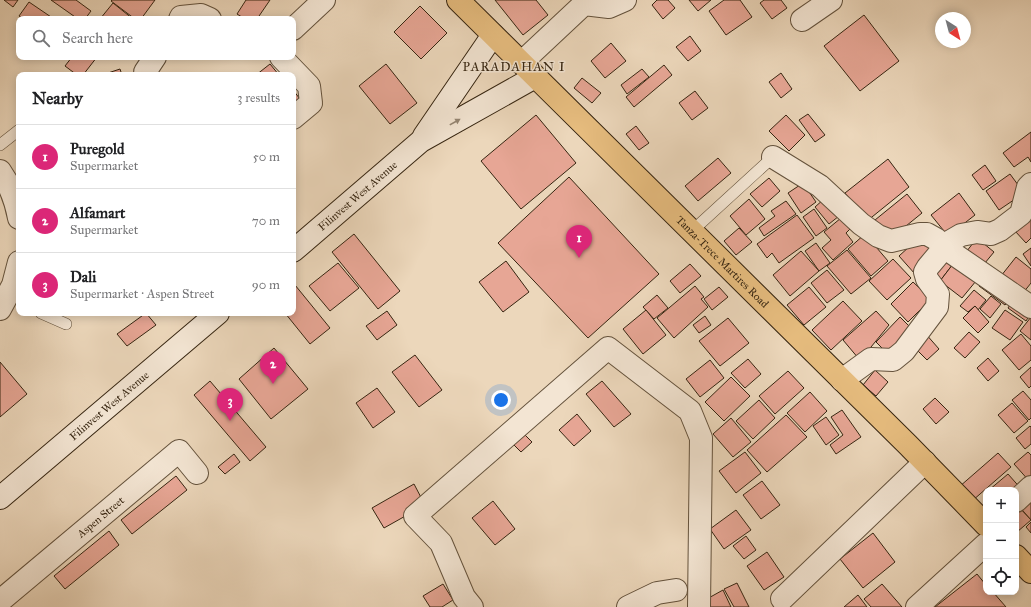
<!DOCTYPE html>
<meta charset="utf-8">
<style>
body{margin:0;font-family:"IM FELL Great Primer",serif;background:#f2f2f2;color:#202124}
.controls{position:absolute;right:12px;bottom:12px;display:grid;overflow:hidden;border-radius:8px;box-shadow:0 2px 10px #0003}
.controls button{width:36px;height:36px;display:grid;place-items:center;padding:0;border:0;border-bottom:1px solid #e0e0e0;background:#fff;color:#202124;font:20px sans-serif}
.compass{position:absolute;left:935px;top:12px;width:36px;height:36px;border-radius:50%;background:#fff;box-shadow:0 2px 10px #0003;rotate:144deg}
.you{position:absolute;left:501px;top:400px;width:14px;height:14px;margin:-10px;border:3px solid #fff;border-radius:50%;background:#1a73e8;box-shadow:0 0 0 6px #1a73e833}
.badge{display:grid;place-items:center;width:26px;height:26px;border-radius:50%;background:#db2777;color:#fff;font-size:13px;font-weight:700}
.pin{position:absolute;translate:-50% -33px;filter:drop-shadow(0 1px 2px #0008)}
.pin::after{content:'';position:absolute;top:21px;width:14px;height:12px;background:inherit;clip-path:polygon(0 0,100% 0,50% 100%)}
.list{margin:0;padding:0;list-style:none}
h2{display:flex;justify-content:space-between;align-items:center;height:52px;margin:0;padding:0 16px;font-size:17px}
h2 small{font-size:13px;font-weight:400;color:#757577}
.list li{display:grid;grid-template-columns:26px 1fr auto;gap:12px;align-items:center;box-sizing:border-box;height:64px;padding:0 16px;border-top:1px solid #e0e0e0}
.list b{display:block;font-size:15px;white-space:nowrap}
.list p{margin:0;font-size:13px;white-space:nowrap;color:#757577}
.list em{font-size:13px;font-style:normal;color:#757577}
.icon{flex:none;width:22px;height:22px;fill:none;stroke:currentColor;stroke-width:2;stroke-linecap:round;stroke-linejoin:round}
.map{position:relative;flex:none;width:1031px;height:607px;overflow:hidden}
.search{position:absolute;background:#fff;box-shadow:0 2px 10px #0003;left:16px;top:16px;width:280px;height:44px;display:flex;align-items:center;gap:10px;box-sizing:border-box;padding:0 14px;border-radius:8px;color:#757577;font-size:15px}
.panel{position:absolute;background:#fff;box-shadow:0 2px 10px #0003;left:16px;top:72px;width:280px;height:244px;border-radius:8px}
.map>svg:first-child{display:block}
.building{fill:#e7a695;stroke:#362511}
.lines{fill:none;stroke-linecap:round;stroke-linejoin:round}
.lane-casing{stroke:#64523c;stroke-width:12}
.street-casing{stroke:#64523c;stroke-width:24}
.secondary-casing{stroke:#362511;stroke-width:24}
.primary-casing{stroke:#362511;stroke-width:24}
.lane{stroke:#f3e5d3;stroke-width:11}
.street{stroke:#f3e5d3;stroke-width:22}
.secondary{stroke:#f3e5d3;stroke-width:22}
.primary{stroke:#e6bc7e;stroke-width:22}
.oneway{fill:#948572}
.labels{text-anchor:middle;stroke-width:3;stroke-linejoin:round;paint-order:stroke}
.street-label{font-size:11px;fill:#362511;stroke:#f3e5d3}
.quarter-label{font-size:13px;letter-spacing:1px;fill:#362511;stroke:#f3e5d3}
</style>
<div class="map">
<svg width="1031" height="607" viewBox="0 0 1031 607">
<rect width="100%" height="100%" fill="#ecd7bb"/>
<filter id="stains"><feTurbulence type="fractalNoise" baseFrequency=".005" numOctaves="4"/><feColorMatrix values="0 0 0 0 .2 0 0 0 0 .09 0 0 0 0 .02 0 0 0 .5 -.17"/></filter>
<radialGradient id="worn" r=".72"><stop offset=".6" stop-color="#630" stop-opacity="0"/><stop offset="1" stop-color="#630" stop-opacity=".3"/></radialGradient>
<g class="building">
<path d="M4 0H18L13 7Z"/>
<path d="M51 0H76L91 11 85 19H78Z"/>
<path d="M112 0H155L141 19H135L111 1Z"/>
<path d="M246 0H270L257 19H245L237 14Z"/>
<path d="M495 0H536L548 15 523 35Z"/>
<path d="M657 0H668L675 8 663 19 652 5Z"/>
<path d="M689 0H711L698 11Z"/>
<path d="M724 0H740L752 17 726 35 709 11Z"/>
<path d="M764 0H781L787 8 772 19 760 3Z"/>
<path d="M29 2 54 19H24L19 16Z"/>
<path d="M113 3 133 19H100Z"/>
<path d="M420 6 447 33 421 59 394 32Z"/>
<path d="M864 15 899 61 860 91 824 46Z"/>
<path d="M690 36 701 51 688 61 676 47Z"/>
<path d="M611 43 626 61 605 78 591 61Z"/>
<path d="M72 57H97L83 75H77L65 66Z"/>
<path d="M270 64 279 75H256Z"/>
<path d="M386 64 417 103 390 124 359 86Z"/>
<path d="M664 65 672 75 634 107 626 97Z"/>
<path d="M120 69 122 75H102Z"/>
<path d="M642 69 649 77 627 94 621 85Z"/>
<path d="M781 73 792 89 781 98 769 82Z"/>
<path d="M582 78 601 93 592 103 574 88Z"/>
<path d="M293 90 300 99 293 105Z"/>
<path d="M695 91 708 108 692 120 679 103Z"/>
<path d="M808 114 825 135 815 142 799 120Z"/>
<path d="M536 115 576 163 521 209 481 161Z"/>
<path d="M786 115 805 135 789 151 769 131Z"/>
<path d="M636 126 649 143 639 150 626 134Z"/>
<path d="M1031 132V162L1028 157 1014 167 1003 153Z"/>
<path d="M718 158 731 173 698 201 685 186Z"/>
<path d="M888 159 909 187 867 221 845 193Z"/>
<path d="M985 165 996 181 983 190 972 175Z"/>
<path d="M1010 174 1024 193 999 210 986 191Z"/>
<path d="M569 177 659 274 588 338 498 243Z"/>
<path d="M769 178 780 191 762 207 750 194Z"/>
<path d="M803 183 816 202 801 213 788 193Z"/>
<path d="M959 193 975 215 948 236 931 215Z"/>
<path d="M907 194 922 213 890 239 875 220Z"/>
<path d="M749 199 765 219 746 235 730 216Z"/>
<path d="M824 199 839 216 829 224 815 207Z"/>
<path d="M786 201 796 214 764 236 759 228 775 216 771 211Z"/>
<path d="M814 209 827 228 816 236 803 217Z"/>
<path d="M797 215 814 238 779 263 772 253 767 258 757 244Z"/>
<path d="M841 218 850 229 846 233 853 242 833 260 822 248 831 240 824 232Z"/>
<path d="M1029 218 1031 220V238L1026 243 1015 231Z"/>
<path d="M739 228 752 242 736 255 724 241Z"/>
<path d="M354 234 400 291 378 309 332 252Z"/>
<path d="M865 234 888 261 871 276 848 249Z"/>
<path d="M921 236 937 254 915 274 899 256Z"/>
<path d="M977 238 994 252 980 269 963 256Z"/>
<path d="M816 243 830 263 819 271 805 251Z"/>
<path d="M1031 248V266L1023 254Z"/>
<path d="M847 250 871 278 851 294 827 266Z"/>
<path d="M801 251 819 271 790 296 773 275Z"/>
<path d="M942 254 953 264 940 281 928 272Z"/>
<path d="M1016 257 1031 269V283L1019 298 997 281Z"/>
<path d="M893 259 911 278 887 300 869 281Z"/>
<path d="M506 261 529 292 503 312 479 282Z"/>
<path d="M338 263 359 288 330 311 309 286Z"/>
<path d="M690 264 701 276 680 293 670 281Z"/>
<path d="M953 264 976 281 962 298 940 281Z"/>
<path d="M827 270 844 290 827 303 811 283Z"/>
<path d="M984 279 1011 298 1005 305 979 286Z"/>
<path d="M913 282 931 299 908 322 891 304Z"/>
<path d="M295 285 330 328 310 344 285 313H293V287Z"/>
<path d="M695 286 704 297 701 299 708 307 674 338 657 318Z"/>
<path d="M719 287 728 297 712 310 704 299Z"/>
<path d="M809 287 826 307 804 325 787 305Z"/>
<path d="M974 290 986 300 978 310 975 306 968 312 960 306Z"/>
<path d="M657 295 668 308 654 319 643 307Z"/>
<path d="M991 296 1001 304 990 318 980 309Z"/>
<path d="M1013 300 1031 313 1026 321 1008 308Z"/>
<path d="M843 301 862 321 831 350 812 330Z"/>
<path d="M975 306 989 322 978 333 963 318Z"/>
<path d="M646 310 666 335 643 354 623 329Z"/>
<path d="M1005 310 1023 322 1010 340 992 328Z"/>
<path d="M387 311 397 325 377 340 366 326Z"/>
<path d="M876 311 889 325 871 347V349L859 359 843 340Z"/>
<path d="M146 313 156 325 127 346 117 334Z"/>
<path d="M705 316 711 325 699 333 693 325Z"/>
<path d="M900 317 914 331 890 356 876 342Z"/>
<path d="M1031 317V340L1020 331Z"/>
<path d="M728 318 749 343 720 366 699 341Z"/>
<path d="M969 332 980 342 965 358 954 348Z"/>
<path d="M925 333 939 349 927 360 912 345Z"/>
<path d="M1021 334 1031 346V360L1019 370 1002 350Z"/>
<path d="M274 348 308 389 271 419 239 379Z"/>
<path d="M415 355 442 390 419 407 392 372Z"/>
<path d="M988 358 999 371 988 381 977 368Z"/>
<path d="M748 359 761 374 745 388 731 373Z"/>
<path d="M710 360 724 378 700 397 686 379Z"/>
<path d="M0 362 27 394 0 417Z"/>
<path d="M1031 367V386L1029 388 1020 377Z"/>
<path d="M875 370 888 382 876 396 863 385Z"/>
<path d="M788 371 804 388 775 414 759 396Z"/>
<path d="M731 377 750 396 724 421 705 402Z"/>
<path d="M210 381 266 447 250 461 194 395Z"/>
<path d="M602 381 631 414 614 427 586 394Z"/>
<path d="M377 388 395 412 373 428 356 403Z"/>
<path d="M1023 391 1031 400V418L1029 420 1012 400Z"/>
<path d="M810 392 827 411 805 432 787 413Z"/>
<path d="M935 398 949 412 936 424 923 409Z"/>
<path d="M759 400 775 418 753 439 736 421Z"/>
<path d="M1012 403 1028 421 1014 433 998 415Z"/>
<path d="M842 410 861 437 836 454 830 445 843 435 831 417Z"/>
<path d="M577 414 591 431 574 446 559 430Z"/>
<path d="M786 415 807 437 767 472 747 450Z"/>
<path d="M826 417 839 435 826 445 813 426Z"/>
<path d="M731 418 751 442 733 457 713 434Z"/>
<path d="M1030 426 1031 427V444L1025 449 1016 438Z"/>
<path d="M520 430 532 442 521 452 509 440Z"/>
<path d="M745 452 761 473 736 493 719 471Z"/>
<path d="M1028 452 1031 455V483L1014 464Z"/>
<path d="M998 453 1011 467 972 501 959 487Z"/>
<path d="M234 454 240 462 225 474 218 467Z"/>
<path d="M1008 474 1023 491 989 490Z"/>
<path d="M176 476 187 490 132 534 121 520Z"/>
<path d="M762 481 780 505 761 519 743 495Z"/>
<path d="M414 484 425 505 384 528 372 508Z"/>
<path d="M1031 491V520L1017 504Z"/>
<path d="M493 501 515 529 495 545 472 518Z"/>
<path d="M1016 504 1031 520 1017 532 1016 531Z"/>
<path d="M736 510 751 530 724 549 710 529Z"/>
<path d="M1031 522V533L1026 527Z"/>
<path d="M109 531 119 545 65 589 54 576Z"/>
<path d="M873 533 895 562 863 588 840 559Z"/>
<path d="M746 536 756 550 744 559 733 546Z"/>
<path d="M767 552 784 577 764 590 747 566Z"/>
<path d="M977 574 986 585V592H993L1006 607H935Z"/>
<path d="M737 583 749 607H734L724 589Z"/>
<path d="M443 584 453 600 442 607H430L423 596Z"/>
<path d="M882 584 902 607H871L864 599Z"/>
<path d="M723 590 731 607H708L705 600Z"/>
<path d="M858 595 867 607H844Z"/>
</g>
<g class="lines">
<defs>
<g id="lane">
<path d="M0 145 19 130"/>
<path d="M691 232 773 157"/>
<path d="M41 313 66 324"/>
</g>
<g id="street">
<path d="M180 19 181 17 201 15 210 19"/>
<path d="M802 20 831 0"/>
<path d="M293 29 324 0"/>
<path d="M281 57 309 86 311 103 293 118"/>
<path d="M521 63 584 4 609 7 625 0"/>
<path d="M148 75 145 72 155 57"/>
<path d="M773 157 820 186 861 224 878 236 891 241 920 234H927L936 239 945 248 1031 307"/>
<path d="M0 171C10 185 16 202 19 218"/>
<path d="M0 309 13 285 19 262"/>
<path d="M842 380 871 359 893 360 904 351 937 307 938 294 927 279 925 272 928 267 949 242 961 235 977 232 991 234 1000 230 1021 214 1028 187 1031 184"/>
<path d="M1016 501 1031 487"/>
<path d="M782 599 925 462"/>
<path id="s1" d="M0 601 179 451 197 473"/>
<path d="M472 607 464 597 441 543 415 516 608 348 690 411 701 438 699 607"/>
<path d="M628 607 657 593 676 590"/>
<path d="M917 607 986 544"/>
</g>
<g id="secondary">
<path d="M424 136 493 35"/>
<path id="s2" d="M293 251 421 141 535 77"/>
<path id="s3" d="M0 498 218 313"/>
</g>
<g id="primary">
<path id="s4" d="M458 0 908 445 986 525"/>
<path d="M1016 556 1031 572"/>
</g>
</defs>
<use href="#lane" class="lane-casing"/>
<use href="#street" class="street-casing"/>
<use href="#secondary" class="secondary-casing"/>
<use href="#primary" class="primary-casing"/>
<use href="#lane" class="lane"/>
<use href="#street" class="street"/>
<use href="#secondary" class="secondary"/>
<use href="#primary" class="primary"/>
</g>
<defs><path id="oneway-solid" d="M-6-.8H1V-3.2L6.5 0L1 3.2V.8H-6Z"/></defs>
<use class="oneway" href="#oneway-solid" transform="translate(455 122) rotate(-29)"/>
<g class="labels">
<g class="street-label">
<text dy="4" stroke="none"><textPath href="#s2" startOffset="85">Filinvest West Avenue</textPath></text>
<text dy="4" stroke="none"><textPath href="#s4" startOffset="372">Tanza-Trece Martires Road</textPath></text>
<text dy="4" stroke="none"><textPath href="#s3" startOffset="143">Filinvest West Avenue</textPath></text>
<text dy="4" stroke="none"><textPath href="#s1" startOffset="131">Aspen Street</textPath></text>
</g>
<g class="quarter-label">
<text x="514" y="71">PARADAHAN I</text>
</g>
</g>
<rect width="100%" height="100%" filter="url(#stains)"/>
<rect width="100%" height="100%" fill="url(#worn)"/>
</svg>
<div class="controls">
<button>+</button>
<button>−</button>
<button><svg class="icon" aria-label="locate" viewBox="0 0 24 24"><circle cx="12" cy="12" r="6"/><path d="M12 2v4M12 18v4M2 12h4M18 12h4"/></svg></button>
</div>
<svg class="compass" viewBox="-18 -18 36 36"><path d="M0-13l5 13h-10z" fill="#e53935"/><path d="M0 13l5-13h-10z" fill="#757577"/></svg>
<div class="you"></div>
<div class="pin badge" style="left:579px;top:258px">1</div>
<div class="pin badge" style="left:273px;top:384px">2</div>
<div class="pin badge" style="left:230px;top:421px">3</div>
<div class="search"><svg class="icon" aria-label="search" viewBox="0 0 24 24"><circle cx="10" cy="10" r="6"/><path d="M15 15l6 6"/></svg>Search here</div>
<section class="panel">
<h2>Nearby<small>3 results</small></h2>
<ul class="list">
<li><span class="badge">1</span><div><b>Puregold</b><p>Supermarket</p></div><em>50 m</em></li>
<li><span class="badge">2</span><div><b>Alfamart</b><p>Supermarket</p></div><em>70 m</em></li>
<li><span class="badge">3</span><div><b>Dali</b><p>Supermarket · Aspen Street</p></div><em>90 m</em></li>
</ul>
</section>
</div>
